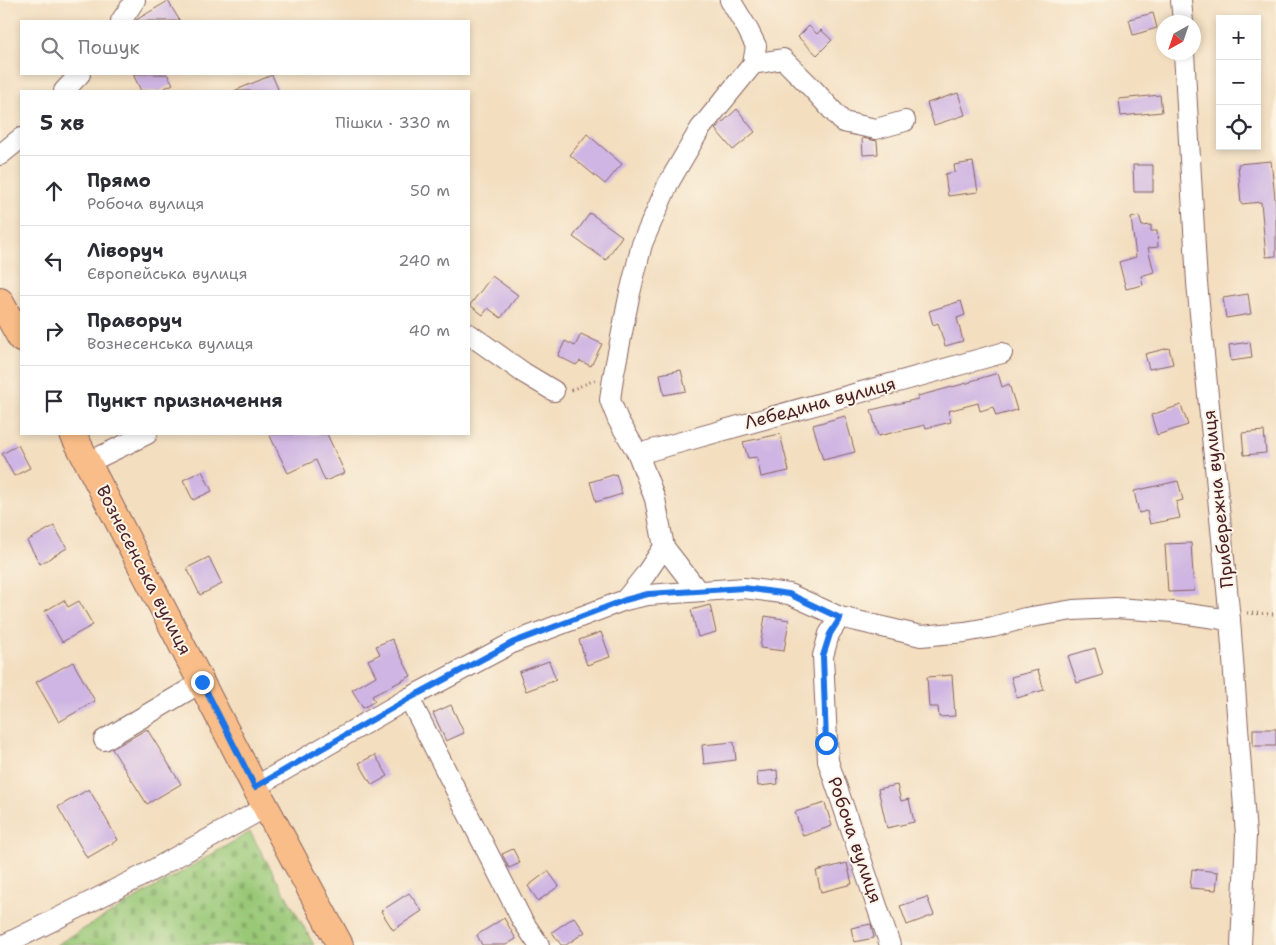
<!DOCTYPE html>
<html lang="uk">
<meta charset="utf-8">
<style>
body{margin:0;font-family:"Shantell Sans",sans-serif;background:#f7f7f7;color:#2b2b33}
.controls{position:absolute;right:15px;top:15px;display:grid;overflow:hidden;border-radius:0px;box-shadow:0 2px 8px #0003}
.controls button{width:45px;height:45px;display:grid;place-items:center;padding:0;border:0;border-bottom:1px solid #e1e1e2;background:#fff;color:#2b2b33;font:25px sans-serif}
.compass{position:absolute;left:1156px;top:15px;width:45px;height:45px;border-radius:50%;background:#fff;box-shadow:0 2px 8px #0003;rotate:220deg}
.stop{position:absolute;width:15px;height:15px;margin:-11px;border:4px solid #1a73e8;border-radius:50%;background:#fff}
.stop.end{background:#1a73e8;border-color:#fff;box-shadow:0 1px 5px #0008}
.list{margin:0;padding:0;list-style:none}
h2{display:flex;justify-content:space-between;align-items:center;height:65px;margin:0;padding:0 20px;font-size:21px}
h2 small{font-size:16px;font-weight:400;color:#7c7c81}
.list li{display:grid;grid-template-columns:32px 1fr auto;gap:15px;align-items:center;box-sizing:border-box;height:70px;padding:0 20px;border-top:1px solid #e1e1e2}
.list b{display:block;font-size:19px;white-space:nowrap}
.list p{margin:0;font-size:16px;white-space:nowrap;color:#7c7c81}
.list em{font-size:16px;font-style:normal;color:#7c7c81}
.icon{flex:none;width:28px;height:28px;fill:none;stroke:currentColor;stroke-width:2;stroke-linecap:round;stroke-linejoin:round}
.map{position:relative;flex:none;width:1276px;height:945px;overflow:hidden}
.search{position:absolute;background:#fff;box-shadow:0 2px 8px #0003;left:20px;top:20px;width:450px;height:55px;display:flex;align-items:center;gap:12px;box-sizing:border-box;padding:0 18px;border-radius:0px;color:#7c7c81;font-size:19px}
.panel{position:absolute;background:#fff;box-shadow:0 2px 8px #0003;left:20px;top:90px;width:450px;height:345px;border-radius:0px}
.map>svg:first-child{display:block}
.cemetery{fill:url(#cemetery-stones);stroke:#727451}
.building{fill:#cfb5e3}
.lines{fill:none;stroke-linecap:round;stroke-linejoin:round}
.minor-casing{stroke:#85625f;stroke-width:22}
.major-casing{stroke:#85625f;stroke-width:28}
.path{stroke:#85625f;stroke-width:3;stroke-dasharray:1 4;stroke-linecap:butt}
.minor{stroke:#fff;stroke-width:20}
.major{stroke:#f8bd88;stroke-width:26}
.route{stroke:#1a73e8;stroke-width:6}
.labels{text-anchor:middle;stroke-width:4;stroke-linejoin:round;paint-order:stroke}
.street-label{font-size:18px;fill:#4a1f2b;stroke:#fcf5e5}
</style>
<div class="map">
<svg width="1276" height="945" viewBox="0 0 1276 945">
<defs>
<pattern id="cemetery-stones" width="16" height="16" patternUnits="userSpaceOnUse" patternTransform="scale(1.25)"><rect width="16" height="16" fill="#99c877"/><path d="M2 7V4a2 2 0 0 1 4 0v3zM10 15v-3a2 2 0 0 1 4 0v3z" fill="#85ab67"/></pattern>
</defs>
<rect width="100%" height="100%" fill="#fcf5e5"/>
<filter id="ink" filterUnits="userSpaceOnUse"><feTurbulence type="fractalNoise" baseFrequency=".02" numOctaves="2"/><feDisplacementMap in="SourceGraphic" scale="10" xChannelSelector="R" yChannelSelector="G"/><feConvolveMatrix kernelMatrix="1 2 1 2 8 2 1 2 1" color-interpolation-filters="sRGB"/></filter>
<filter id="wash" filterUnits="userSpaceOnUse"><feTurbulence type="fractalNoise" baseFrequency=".0096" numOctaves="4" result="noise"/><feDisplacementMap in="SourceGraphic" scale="20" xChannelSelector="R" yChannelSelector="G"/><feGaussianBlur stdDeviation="1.12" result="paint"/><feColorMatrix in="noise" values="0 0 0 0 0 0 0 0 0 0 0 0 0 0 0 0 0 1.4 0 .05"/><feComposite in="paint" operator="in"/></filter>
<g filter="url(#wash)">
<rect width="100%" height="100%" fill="#f3dec0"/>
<path class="cemetery" d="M250 832 314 945H56Z"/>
<g id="blocks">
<g class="building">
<path d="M168 1 180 21H135L136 20Z"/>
<path d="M1153 13 1157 28 1133 35 1129 19Z"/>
<path d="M809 26 817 34 821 30 832 40 817 55 798 37Z"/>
<path d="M133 74H167L173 84 159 91H141Z"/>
<path d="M272 75 279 91H234Z"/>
<path d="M958 93 965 115 934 125 927 103Z"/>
<path d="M1160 95 1162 112 1121 116 1119 99Z"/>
<path d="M737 109 755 132 733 150 715 129Z"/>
<path d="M587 134 622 164 605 184 570 155Z"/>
<path d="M862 138 877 141 878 154 863 155Z"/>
<path d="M1271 161 1276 207V256L1266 257 1261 202 1241 204 1238 164Z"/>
<path d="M973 162 978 192 948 196 945 174 955 172 954 165Z"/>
<path d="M1133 165H1153V192H1134Z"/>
<path d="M590 213 622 236 606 260 573 237Z"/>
<path d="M1139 216 1142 226 1151 225V231H1157L1158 247 1148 248 1154 272 1141 276 1143 285 1126 289 1119 262 1136 257 1131 218Z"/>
<path d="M492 276 518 295 501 318 488 308 483 315 470 305Z"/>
<path d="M1248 294 1251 314 1226 318 1223 298Z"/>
<path d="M961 301 965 315 957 318 963 341 945 346 938 323 933 325 929 311Z"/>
<path d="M581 334 602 344 591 366 580 361 576 365 558 356 565 341 575 346Z"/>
<path d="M1250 342 1252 358 1231 361 1229 345Z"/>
<path d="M1169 348 1173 364 1149 369 1145 354Z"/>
<path d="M681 370 686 391 664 395 660 374Z"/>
<path d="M998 373 1002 387 1009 384 1017 410 996 416 993 407 980 411 978 403 948 411 951 422 926 428 925 425 878 436 871 410 918 399V396L971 382V381Z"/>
<path d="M1181 405 1188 425 1157 435 1151 415Z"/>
<path d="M845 416 855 452 823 460 813 425Z"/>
<path d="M1264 431 1266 453 1244 455 1242 433Z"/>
<path d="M269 434H327L345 473 325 481 316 460 288 473Z"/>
<path d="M780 434 789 471 761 477 757 457 748 458 743 442Z"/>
<path d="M18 445 30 468 14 476 2 454Z"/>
<path d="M202 471 212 491 193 500 183 480Z"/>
<path d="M616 474 622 494 596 502 590 482Z"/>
<path d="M1178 481 1183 500 1176 502 1180 518 1150 524 1147 511 1139 513 1134 491Z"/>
<path d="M54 526 67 548 40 564 27 541Z"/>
<path d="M1191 543 1194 591 1168 592 1165 544Z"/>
<path d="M209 557 222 584 200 595 187 568Z"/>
<path d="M64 600 68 607 79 601 93 625 62 642 45 611Z"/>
<path d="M710 605 716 632 698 637 691 610Z"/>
<path d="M765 616 789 620 784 651 760 648Z"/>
<path d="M601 632 610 657 587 665 579 640Z"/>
<path d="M392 639 411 676 372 696 375 701 363 708 352 690 376 676 368 660 380 654 376 646Z"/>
<path d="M1095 648 1103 675 1077 683 1068 656Z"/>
<path d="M549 661 556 680 526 691 519 672Z"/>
<path d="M73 662 95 701 59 722 36 682Z"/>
<path d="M1038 670 1044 690 1017 698 1011 677Z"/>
<path d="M952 675 955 716 939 717 938 707H929L927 677Z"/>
<path d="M451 705 464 733 446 741 433 713Z"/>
<path d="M147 729 181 784 147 804 112 749Z"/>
<rect x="1253" y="729" width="23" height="17"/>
<path d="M734 742 736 760 704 764 702 745Z"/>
<path d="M375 755 388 776 372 785 359 763Z"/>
<path d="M777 770 778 784 758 786 757 772Z"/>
<path d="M897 785 901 801 909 799 914 822 887 828 878 789Z"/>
<path d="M89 789 118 840 87 858 58 807Z"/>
<path d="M825 803 832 826 803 836 795 812Z"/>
<path d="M513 849 520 863 509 868 502 854Z"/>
<path d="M847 863 852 884 821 892 816 871Z"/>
<path d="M1192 869 1218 872 1216 890 1190 888Z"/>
<path d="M548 871 559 886 538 901 528 886Z"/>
<path d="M409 893 422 911 393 930 381 911Z"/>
<path d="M927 897 934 915 907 925 900 906Z"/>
<path d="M574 917 585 932 566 945H561L552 932Z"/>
<path d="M504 918 516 939 506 945H482L477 935Z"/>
<path d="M871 924 874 938 854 942 851 928Z"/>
</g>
</g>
</g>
<g filter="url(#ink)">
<use href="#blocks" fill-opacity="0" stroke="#85625f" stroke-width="1"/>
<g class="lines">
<defs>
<g id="minor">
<path d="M1181 0 1183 22"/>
<path d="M121 21 135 0"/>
<path d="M1184 52 1197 283 1230 620 1246 835 1241 945"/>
<path d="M753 64 783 59 811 87 843 122 876 129 905 121"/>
<path d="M64 91 80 74"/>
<path d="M0 155 21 138"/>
<path d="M469 334 524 373 554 391"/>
<path d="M638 454 1002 353"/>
<path d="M89 462 147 434"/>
<path d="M698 591 664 547 655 499 638 454 618 420 610 400 613 378 629 297 642 244 668 184 700 129 753 64 756 46 747 28 730 0"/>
<path d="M625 600 645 575 664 547"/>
<path d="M840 617 829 634 823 656 828 761 890 945"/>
<path d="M409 698 522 920 539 945"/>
<path d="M104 740 202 682"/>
<path d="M255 787 409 698 514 642 625 600 648 595 744 588 789 594 840 617 921 636 965 632 993 627 1025 618 1073 610 1116 608 1173 612 1230 620"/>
<path d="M4 945 140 877 266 807"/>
</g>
<g id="major">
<path d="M0 301 21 339"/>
<path d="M73 434 255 787 340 945"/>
</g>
</defs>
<use href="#minor" class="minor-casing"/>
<use href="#major" class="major-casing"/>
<g class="path">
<path d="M571 390 595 380"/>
<path d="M1247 613 1276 614"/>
</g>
<use href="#minor" class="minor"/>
<use href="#major" class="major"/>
</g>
</g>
<g class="lines" filter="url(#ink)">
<path class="route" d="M202 682 255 787 410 698 514 642 625 600 648 594 744 588 789 594 840 618 830 634 823 656 826 743"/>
</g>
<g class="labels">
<g class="street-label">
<text transform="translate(820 403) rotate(-15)" y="6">Лебедина вулиця</text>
<text transform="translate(1218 499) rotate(-96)" y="6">Прибережна вулиця</text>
<text transform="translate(144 570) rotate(63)" y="6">Вознесенська вулиця</text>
<text transform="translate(855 840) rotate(71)" y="6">Робоча вулиця</text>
</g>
</g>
</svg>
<div class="controls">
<button>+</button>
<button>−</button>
<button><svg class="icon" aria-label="locate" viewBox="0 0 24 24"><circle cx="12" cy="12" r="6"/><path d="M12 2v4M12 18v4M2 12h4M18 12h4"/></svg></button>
</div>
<svg class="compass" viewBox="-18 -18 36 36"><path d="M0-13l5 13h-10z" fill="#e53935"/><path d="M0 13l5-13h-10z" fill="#7c7c81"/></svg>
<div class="stop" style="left:826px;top:743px"></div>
<div class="stop end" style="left:202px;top:682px"></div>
<div class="search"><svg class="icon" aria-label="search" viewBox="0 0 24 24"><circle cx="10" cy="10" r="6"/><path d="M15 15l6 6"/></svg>Пошук</div>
<section class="panel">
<h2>5 хв<small>Пішки · 330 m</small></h2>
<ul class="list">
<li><svg class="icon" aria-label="ahead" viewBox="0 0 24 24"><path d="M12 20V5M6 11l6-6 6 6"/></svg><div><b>Прямо</b><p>Робоча вулиця</p></div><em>50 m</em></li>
<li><svg class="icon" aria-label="left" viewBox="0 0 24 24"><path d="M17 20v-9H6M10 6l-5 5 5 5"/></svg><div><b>Ліворуч</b><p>Європейська вулиця</p></div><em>240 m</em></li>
<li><svg class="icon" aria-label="right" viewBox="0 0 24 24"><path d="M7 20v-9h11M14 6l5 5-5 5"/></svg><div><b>Праворуч</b><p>Вознесенська вулиця</p></div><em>40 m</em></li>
<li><svg class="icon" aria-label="arrive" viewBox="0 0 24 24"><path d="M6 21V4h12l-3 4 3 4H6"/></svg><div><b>Пункт призначення</b></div></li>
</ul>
</section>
</div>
